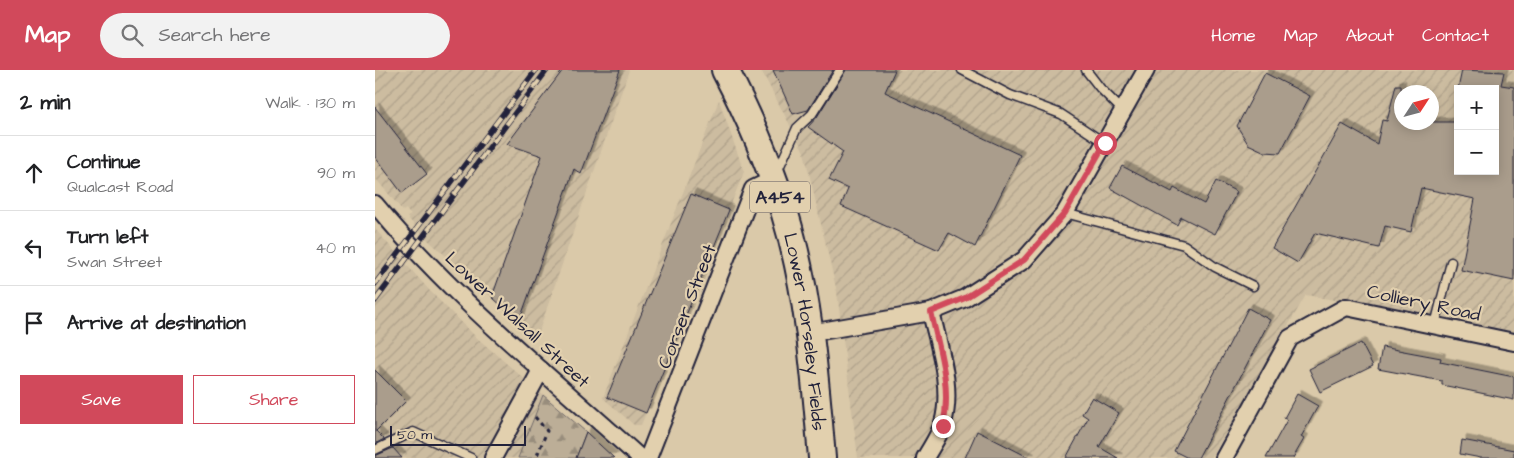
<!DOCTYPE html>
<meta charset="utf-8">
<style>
body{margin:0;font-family:"Architects Daughter",sans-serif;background:#f2f2f2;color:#202124}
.controls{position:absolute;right:15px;top:15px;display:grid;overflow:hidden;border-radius:0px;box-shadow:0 2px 12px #0003}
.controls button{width:45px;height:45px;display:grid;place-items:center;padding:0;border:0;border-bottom:1px solid #e0e0e0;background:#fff;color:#202124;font:25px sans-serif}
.compass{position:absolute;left:1019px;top:15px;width:45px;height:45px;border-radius:50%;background:#fff;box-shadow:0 2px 12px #0003;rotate:54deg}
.scale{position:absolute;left:15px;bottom:12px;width:136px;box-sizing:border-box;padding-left:5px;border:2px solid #22223b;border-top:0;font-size:14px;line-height:18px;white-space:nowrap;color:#22223b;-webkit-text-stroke:4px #e2d0ae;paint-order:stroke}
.stop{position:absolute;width:15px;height:15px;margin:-11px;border:4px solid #d1495b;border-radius:50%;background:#fff}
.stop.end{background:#d1495b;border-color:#fff;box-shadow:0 1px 5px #0008}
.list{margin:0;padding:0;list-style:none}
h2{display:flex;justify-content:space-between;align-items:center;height:65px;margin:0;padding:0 20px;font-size:21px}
h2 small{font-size:16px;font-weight:400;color:#757577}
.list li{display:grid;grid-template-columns:32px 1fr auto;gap:15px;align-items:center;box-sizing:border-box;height:75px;padding:0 20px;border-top:1px solid #e0e0e0}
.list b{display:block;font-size:19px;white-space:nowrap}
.list p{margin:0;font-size:16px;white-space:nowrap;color:#757577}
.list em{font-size:16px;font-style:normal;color:#757577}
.actions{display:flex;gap:10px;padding:15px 20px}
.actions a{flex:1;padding:11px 0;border:1px solid #d1495b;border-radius:0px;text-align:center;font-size:18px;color:#d1495b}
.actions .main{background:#d1495b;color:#fff}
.icon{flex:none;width:28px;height:28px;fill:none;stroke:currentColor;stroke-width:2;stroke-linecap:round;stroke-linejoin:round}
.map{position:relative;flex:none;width:1139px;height:388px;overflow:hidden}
header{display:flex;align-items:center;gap:30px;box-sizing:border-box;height:70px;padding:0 25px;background:#d1495b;color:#fff}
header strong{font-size:24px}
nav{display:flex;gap:28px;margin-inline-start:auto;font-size:18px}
.search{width:350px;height:45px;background:#f2f2f2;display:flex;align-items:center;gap:12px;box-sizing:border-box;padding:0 18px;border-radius:28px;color:#757577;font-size:19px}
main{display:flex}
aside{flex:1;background:#fff}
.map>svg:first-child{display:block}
.industrial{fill:url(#industrial-furrows);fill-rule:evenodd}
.forest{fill:url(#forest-firs);stroke:#6f6869}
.building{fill:#aa9d8c;stroke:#22223b;filter:url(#shadow)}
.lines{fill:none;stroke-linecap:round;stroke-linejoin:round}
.service-casing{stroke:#22223b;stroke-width:11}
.minor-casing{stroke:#22223b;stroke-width:20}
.trunk-casing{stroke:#22223b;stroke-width:30}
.path{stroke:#22223b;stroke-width:3;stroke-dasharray:4 4;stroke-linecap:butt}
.service{stroke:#e2d0ae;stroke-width:8}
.minor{stroke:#e2d0ae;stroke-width:16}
.trunk{stroke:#e2d0ae;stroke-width:26}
.rail-casing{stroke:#22223b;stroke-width:5.5}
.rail{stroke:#e2d0ae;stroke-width:4;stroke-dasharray:11;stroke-linecap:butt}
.route{stroke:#d1495b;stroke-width:6}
.labels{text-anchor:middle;stroke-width:4.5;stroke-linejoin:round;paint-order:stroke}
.shield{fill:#e2d0ae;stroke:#5c565e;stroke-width:1}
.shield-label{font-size:18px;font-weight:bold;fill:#22223b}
.street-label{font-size:19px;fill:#22223b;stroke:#e2d0ae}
</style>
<header>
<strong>Map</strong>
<div class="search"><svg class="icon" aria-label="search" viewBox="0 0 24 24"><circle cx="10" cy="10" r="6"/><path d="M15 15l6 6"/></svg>Search here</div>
<nav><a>Home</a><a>Map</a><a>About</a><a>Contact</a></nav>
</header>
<main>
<aside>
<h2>2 min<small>Walk · 130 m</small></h2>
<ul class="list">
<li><svg class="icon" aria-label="ahead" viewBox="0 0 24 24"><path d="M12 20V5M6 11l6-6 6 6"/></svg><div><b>Continue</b><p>Qualcast Road</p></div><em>90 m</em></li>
<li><svg class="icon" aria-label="left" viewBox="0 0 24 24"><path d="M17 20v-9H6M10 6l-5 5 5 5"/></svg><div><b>Turn left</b><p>Swan Street</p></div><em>40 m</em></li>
<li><svg class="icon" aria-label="arrive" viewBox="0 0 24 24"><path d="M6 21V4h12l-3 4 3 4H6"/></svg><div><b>Arrive at destination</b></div></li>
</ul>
<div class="actions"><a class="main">Save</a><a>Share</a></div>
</aside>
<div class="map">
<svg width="1139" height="388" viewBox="0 0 1139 388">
<defs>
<pattern id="industrial-furrows" width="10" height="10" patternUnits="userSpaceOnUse" patternTransform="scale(1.25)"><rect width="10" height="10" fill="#ccbca0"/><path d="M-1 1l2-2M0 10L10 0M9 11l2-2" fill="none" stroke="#afa18b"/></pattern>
<pattern id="forest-firs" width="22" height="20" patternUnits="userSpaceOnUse" patternTransform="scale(1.25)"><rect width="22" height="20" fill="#bcae97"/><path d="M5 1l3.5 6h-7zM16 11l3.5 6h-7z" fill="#988d7c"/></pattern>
<filter id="shadow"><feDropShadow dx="4.5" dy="-4.5" stdDeviation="0" flood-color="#0004"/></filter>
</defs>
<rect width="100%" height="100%" fill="#dac9a9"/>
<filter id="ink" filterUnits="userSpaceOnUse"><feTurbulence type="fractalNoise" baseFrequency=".02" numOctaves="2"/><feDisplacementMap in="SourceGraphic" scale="10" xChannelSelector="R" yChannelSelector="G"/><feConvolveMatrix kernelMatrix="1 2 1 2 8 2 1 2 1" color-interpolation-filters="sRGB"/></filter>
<g filter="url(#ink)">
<g class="industrial">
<path d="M0 0H254L162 267 53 170 32 147 36 145 33 142 31 139 28 141 0 108Z"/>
<path d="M386 0H1139V262L931 225 836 388H483L462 222 429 82ZM1083 19H1120V101H1083ZM1026 22H1056V52H1026Z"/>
<path d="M344 30 369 102 271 343 266 355H259L228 328Z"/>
<path d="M0 159 55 221 101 267 168 325 143 388H0Z"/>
</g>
<path class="forest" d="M168 325 211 362 201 388H143Z"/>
<g class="building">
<path d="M188 0H245L206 104 199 99 144 252 117 227 167 86 132 74Z"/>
<path d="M398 0H458L433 40 418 44Z"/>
<path d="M471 0H520L510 22 645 85 600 177 574 163 564 180 466 136 473 119 454 110 468 82 433 57 442 47Z"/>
<path d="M1087 0 1129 2 1126 15 1139 17V211L1086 200 1100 129 1046 118 1036 162 1010 156 1004 178 940 163 923 193 897 178 967 54 1002 74 1007 50 1012 51 1021 15H1026V52H1083V101H1120V19H1083Z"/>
<path d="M890 3 935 26 905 83 890 82 873 74 862 56Z"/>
<path d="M0 37 52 104 27 123 0 87Z"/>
<path d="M747 96 797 122 799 118 829 134 841 111 862 122 840 164 806 147 802 155 735 118Z"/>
<path d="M316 124 354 140 271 343 232 327Z"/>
<path d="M873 238 895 250 823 388H813L799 381Z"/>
<path d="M986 273 998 296 945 322 934 299Z"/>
<path d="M1007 277 1066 288 1065 292 1139 307V330L1067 315V311L1003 299Z"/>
<path d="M0 300 31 331 1 361 9 369 0 374Z"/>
<path d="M922 324 943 336 926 367 929 369 918 388H891L912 350 909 348Z"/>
<path d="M717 327 744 343 724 377 743 388H691L713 348 707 344Z"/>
<path d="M602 361 655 388H590Z"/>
<path d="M211 362 239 388H201Z"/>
<path d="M1087 370 1139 380V388H1106L1085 384Z"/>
<path d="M18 378 27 388H0V386Z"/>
</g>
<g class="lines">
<defs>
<g id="service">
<path d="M587 0 635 25 686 44 730 73"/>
<path d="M711 0 725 18 748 41"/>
<path d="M403 100 422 58 437 44 465 0"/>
<path d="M690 143 809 175 840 197 878 216"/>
<path d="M1060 255 1076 192"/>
<path d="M0 380 38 362 96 388"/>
</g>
<g id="minor">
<path d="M0 134C78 229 175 306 265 388"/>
<path d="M435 263 556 242 590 228 649 190 690 143 771 0"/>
<path d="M118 388 166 300"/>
<path d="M273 388 378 119 399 109"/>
<path d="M550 388C556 377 565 365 568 353 578 317 564 278 556 242"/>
<path d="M849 388 915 268 971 237 1139 272"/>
</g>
<g id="trunk">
<path id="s1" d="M350 0C374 46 395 94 410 144 434 223 440 306 447 388"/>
</g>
</defs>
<use href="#service" class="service-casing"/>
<use href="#minor" class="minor-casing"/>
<use href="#trunk" class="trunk-casing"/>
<path class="path" d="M160 347 172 361 161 388"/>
<use href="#service" class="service"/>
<use href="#minor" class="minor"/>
<use href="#trunk" class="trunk"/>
<defs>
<g id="rail">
<path d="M0 214 161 0"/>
<path d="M0 231 172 0"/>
</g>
</defs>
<use href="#rail" class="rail-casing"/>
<use href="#rail" class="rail"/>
</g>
</g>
<g class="lines" filter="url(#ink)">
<path class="route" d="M568 356C577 316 564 280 556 242L590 228 649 190 690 143 730 73"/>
</g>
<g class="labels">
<rect class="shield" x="375" y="111.5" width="60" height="31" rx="4"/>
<g class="shield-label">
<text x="405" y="133">A454</text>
</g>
<g class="street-label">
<text transform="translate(1049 232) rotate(12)" y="7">Colliery Road</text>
<text transform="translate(311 236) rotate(-69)" y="7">Corser Street</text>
<text transform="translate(143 249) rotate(43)" y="7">Lower Walsall Street</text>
<text dy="7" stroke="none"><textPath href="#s1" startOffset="276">Lower Horseley Fields</textPath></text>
</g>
</g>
</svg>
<div class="controls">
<button>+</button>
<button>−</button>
</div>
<svg class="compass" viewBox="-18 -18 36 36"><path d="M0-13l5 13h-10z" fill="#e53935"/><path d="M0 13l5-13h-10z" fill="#757577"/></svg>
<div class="scale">50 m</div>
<div class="stop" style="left:730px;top:73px"></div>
<div class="stop end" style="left:568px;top:356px"></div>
</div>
</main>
